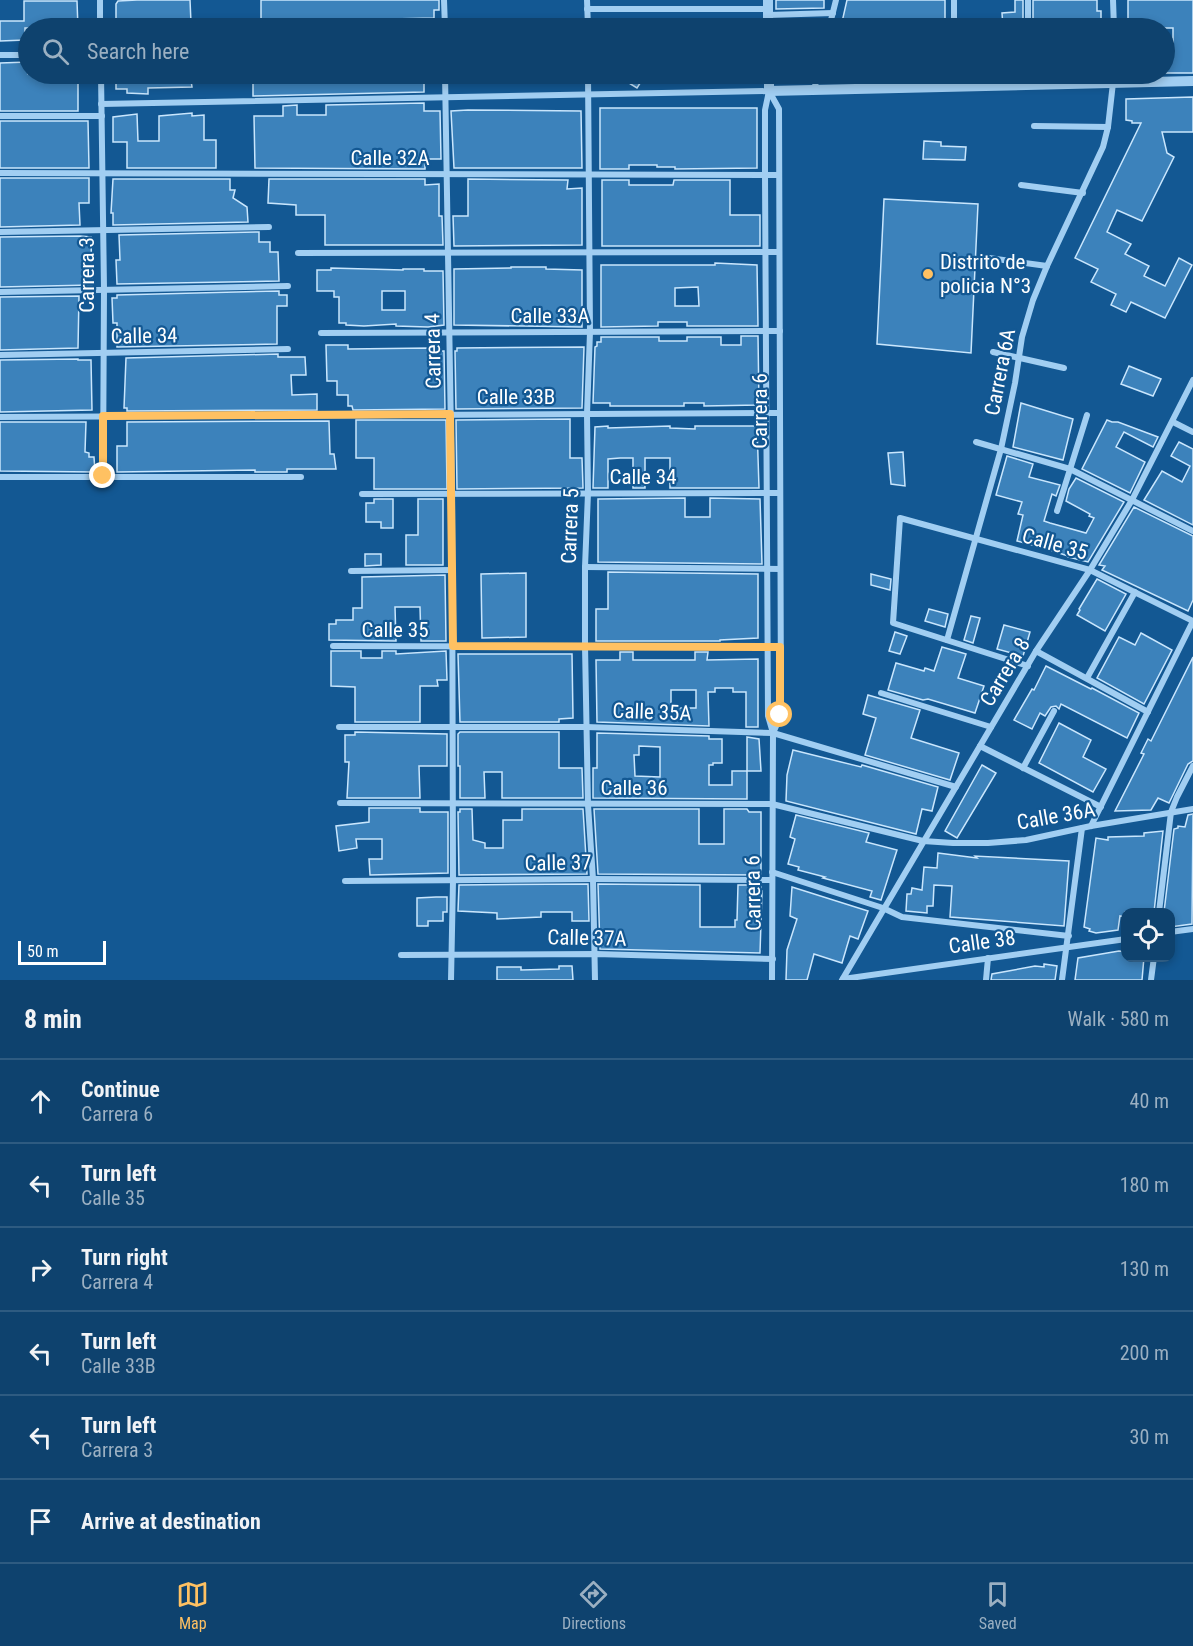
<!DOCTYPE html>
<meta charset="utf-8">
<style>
body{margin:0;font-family:"Roboto Condensed",sans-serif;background:#174973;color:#f1f3f6}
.controls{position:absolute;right:18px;bottom:18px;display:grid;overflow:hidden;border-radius:12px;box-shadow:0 3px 9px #0003}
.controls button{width:54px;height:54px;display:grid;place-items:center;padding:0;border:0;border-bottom:2px solid #2e5b81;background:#0e426e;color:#f1f3f6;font:30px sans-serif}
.scale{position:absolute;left:18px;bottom:15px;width:88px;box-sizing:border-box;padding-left:6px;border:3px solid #fff;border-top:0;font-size:16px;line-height:21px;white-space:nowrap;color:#fff;-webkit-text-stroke:4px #135893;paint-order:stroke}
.stop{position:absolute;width:18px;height:18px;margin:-14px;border:4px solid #ffc162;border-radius:50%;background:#fff}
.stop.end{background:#ffc162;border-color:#fff;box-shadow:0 2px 6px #0008}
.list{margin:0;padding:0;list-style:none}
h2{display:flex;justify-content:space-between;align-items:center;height:78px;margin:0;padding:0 24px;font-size:26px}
h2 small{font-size:20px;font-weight:400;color:#9bb0c2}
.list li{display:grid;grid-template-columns:39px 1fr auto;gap:18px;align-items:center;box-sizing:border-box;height:84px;padding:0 24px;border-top:2px solid #2e5b81}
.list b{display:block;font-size:22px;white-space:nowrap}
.list p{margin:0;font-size:20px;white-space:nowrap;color:#9bb0c2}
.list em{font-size:20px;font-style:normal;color:#9bb0c2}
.icon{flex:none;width:33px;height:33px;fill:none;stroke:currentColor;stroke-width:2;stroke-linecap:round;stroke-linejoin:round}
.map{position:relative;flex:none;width:1193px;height:980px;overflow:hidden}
.search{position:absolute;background:#0e426e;box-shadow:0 3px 9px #0003;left:18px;right:18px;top:18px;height:66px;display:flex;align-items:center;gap:15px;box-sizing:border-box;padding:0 21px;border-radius:33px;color:#9bb0c2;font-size:22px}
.sheet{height:582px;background:#0e426e}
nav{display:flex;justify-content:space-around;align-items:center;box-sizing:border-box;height:84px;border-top:2px solid #2e5b81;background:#0e426e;font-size:16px;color:#9bb0c2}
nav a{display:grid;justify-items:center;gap:3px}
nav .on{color:#ffc162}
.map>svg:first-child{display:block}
.building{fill:#3c82bb;stroke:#c9e6fd;stroke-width:1.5;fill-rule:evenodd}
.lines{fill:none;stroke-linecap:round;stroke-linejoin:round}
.minor{stroke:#a1cef2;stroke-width:6}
.tertiary{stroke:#a1cef2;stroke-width:10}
.route{stroke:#ffc162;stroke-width:8}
.poi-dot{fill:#ffc162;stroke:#135893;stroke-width:2}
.labels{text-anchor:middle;stroke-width:4.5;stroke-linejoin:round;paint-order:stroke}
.street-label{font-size:21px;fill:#fff;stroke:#135893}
.poi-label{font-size:21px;fill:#fff;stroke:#135893;text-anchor:start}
</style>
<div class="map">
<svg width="1193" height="980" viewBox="0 0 1193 980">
<rect width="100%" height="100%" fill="#135893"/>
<g class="building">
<path d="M137 0H190L191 23H180V28H137V24H116V4L118 1Z"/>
<path d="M261 0H439V10H434V18L261 22Z"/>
<path d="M776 0H824V8L776 9Z"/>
<path d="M847 0H945V28H870V26L842 22Z"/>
<path d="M1015 0H1023V28H1003L1002 13 1015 12Z"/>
<path d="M1033 0H1097V11H1101V23L1098 24V28H1033Z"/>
<path d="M1128 0H1193V73H1164V53H1166V48H1173V28H1128Z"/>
<path d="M24 1H77L78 28H25V40L0 41V21H24Z"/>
<path d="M820 19V28H781V20Z"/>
<path d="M28 62V74H78V111H0V63Z"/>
<path d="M116 74H190L192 87 148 88V94L127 93V89H116Z"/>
<path d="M253 74H424V92L253 96Z"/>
<path d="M614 74H646L637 88Z"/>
<path d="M1193 97V132H1162L1167 153 1174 157 1142 221 1117 210 1107 232 1131 244 1125 254 1149 266 1144 276 1165 286 1179 258 1192 265 1165 318 1131 302 1126 312 1111 305 1116 294 1091 282 1098 269 1075 258 1141 123H1132V121L1126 120V99Z"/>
<path d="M424 103V111H440L441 159H425V169L255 168 254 116H283V106L297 105V115H326V105Z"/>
<path d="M600 108H757V168L675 169V167H657V165H629V169H600Z"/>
<path d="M468 110 581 111 582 168H454L451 111Z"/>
<path d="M192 113V116L204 115V140H216V168H127V142H113V117L137 114 138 141H159V116Z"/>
<path d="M0 121H88L89 168H0Z"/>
<path d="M924 141 941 142V146L966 147 965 160 923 159Z"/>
<path d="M0 178H89V203H79L80 225 0 227Z"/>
<path d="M113 179H230V190H235L233 198 247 207 248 222 113 225V213H111Z"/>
<path d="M269 179H425V185L439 184V216H442L443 245H325V215H296V205L268 203Z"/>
<path d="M468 179 568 180 567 189 582 188V245L454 246 453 216H468Z"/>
<path d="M602 180H629V185H673L674 180H730V215H760V246H602Z"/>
<path d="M884 199 978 204 971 353 877 344Z"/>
<path d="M259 232V242H270V252H278L279 281 117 284 116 260H120L119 235Z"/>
<path d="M80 236 91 237 92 285 0 287V237Z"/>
<path d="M715 263 757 265 758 326H687V322H658V326L601 327V265H715ZM698 287 699 306H675V288Z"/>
<path d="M511 267H546V269L582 270V327L454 325V269L511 268Z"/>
<path d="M331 268 403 270V269H424V271H443L444 325 428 327 396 326V324L364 326 346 325V323H339V297H334V291H317V270H331ZM382 291H405V310H382Z"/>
<path d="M279 291V295H287V306H277V344L117 347V323H113L112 298H117V295Z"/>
<path d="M79 296 78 348 0 350V297Z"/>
<path d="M741 336H758L759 405 704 406V403H684V406H610V403H593L595 347 597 346V342H601V337H659V341H687V337H721V345H741Z"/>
<path d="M326 345H348V349L429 348 430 351H444L445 409 353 410 352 406H348V395H337V381H327Z"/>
<path d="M584 347 582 408 456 409 455 351H457V348Z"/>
<path d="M278 354V357H305L306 375H291L292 395 317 394V410L127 411V408H124L126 358Z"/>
<path d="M78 359V360H91L92 410 0 412V360Z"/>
<path d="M1129 366 1161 379 1153 396 1121 384Z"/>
<path d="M1021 403 1073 419 1063 460 1013 447Z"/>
<path d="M570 419V458H582L583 488 457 489 456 420Z"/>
<path d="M356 420H446L447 489H374V458H356Z"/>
<path d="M1107 420 1112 422H1118L1158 437 1153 447 1124 432 1116 447 1145 462 1130 493 1082 469Z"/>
<path d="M329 421 330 454H334L336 469H287V472H255V470L117 472V446H127V422Z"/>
<path d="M0 422H86L85 452 89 453V457H94L95 472 0 471Z"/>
<path d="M608 426V428L670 426V428L695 429V426H757L759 488H670V458H645V488H633V458H620L608 459V488H593L595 427Z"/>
<path d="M1179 442 1193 449V525L1144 500 1162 471 1182 482 1190 466 1171 456Z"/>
<path d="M903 452 905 486 891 484 888 453Z"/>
<path d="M1007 456 1033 464 1029 477 1060 485 1056 496 1052 494 1044 521 1050 523 1086 533 1094 518 1089 516 1090 514 1066 501 1069 489 1076 478 1124 502 1088 562 1068 557V556L1044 548 1017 541 1023 515 1018 514 1022 502 996 495Z"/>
<path d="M685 498V517H710V498L760 499 762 564 598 562V499Z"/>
<path d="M374 499H393V528H381V522H366V503H374Z"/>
<path d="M418 499H443V565H406V535H418Z"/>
<path d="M1134 507 1193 536V600L1188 611 1102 570 1105 566 1099 565Z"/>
<path d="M365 554H381V565L365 566Z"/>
<path d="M608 572 758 574V638L720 640V641H596V609H608Z"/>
<path d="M526 573V637L482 638 481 574Z"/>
<path d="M871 574 891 579 890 590 871 585Z"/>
<path d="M445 575 446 641H421L420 607H395L396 641 329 640V624H336V620H353V608H362V577Z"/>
<path d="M1097 579 1126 594 1105 631 1077 615 1080 610 1079 609Z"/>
<path d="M929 609 948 614 945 627 925 621Z"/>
<path d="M971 616 980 618 973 643 964 640Z"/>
<path d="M1004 625 1030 632 1023 656 997 649Z"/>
<path d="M895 632 907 636 900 654 889 651Z"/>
<path d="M1141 633 1172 650 1144 704 1097 678 1119 637 1135 645Z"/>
<path d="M942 647 966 654 958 678 984 686 975 713 928 699 923 700 888 690 896 663 924 671 925 668 934 671Z"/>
<path d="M331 651H361V658H382V651H396V654L446 651 447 680H437L438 686H420V722H355V687L331 686Z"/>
<path d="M620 652H633V660H695V652H708L707 660 758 659V727H746V692H733V688H715V692H708L709 726 597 722 596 660H620ZM671 690H696V708H671Z"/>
<path d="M458 654H572L573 718 559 719V722H460Z"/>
<path d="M1193 657V761L1188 764 1169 803 1158 798 1151 810 1115 811 1144 754 1141 753 1148 739 1151 741Z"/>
<path d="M1046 666 1091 689 1092 688 1139 713 1127 738 1061 704 1059 709 1056 706 1051 707 1045 716 1040 713 1032 729 1014 720 1032 689 1034 690Z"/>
<path d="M868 695 920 710 911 738 959 753 950 780 865 755 876 718 863 714Z"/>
<path d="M1059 723 1091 740 1083 757 1106 769 1093 792 1039 763Z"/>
<path d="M355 732 447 734V766H419L420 798H347L349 762H345V735H355Z"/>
<path d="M460 732H559V768H582L583 798H502V772H484L485 798H460V766H458V734Z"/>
<path d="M597 733 709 736V739H722V763H713V765H709V785H732V771H747V799L593 798V768H597ZM639 746 660 747V777L635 776 634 755H639Z"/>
<path d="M747 737 759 739 761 771H747Z"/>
<path d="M793 750 861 767 862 765 938 787 932 811 922 809 916 834 786 801 787 775Z"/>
<path d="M982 765 996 773 957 838 945 831Z"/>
<path d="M369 808H420V812H448V873L370 875 369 859H382V839H356L357 848 339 851 336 826 369 822Z"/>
<path d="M460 809H472L473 840 485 843V848H503V820H522V809H583L587 874 459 875 458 812H460Z"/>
<path d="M594 809H699V844H724V809H747L749 812H761V875L598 874Z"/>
<path d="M1193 814 1192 924 1170 927V912H1164L1174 829 1178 828V826L1185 827 1188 815Z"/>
<path d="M796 815 869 833 866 842 897 850 881 900 870 897 872 891 823 878 825 877 798 870 799 867 788 864 795 839 790 837Z"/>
<path d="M1163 831 1154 912H1125V917L1120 916 1118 930 1096 933 1089 931 1090 929 1084 927 1096 838 1108 840V837L1144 836V833Z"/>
<path d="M938 853 977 858 975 856 1069 861 1064 926 950 917 952 886 934 885 933 906H927V913L906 911 907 894H911L912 888 922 890 924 867 937 868Z"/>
<path d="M588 884 589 921H572V912H541V917L497 919V913L458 911 459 885Z"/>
<path d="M598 884 700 885V927H735V920H737L738 885H761V891H762L760 953 600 949Z"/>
<path d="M792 887 868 911 858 939 850 936 842 963 814 954 807 980H786L787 950 797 919 790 916Z"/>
<path d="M436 897H447V912H443V921H428V926H417V898Z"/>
<path d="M1119 951 1125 952V957H1144L1142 980H1075L1078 958Z"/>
<path d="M1044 964 1057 966 1055 980H991L992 974 1035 966 1044 967Z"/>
<path d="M559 966H572L573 980H497V967H521V970L559 969Z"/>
</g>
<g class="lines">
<g class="minor">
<path d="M100 0V28"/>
<path d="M444 0 445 28"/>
<path d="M587 0 588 28"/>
<path d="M954 0V28"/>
<path d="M1028 0V28"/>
<path d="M1113 0 1114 28"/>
<path d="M587 9H768"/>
<path d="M768 15 833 13"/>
<path d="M258 28 445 23"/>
<path d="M829 28 836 0"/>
<path d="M0 55H28"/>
<path d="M101 74 104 289 103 476"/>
<path d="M445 74 452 493 453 881 451 980"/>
<path d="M588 74 590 332 587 414 588 493 585 567V646L588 805 593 879 595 980"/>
<path d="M954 74V87"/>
<path d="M1029 74 1030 85"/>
<path d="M814 90 818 74"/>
<path d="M769 91 765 110V175L768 716 773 733 772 980"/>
<path d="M769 91 779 109 781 715 773 733"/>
<path d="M101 104 769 91"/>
<path d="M0 116H102"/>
<path d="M1034 126 1108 127"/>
<path d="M0 173 779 175"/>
<path d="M1021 185 1083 193"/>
<path d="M0 232 269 227"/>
<path d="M298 253 779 252"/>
<path d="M989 258 1047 266"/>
<path d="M0 292 288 286"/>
<path d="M321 333 780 331"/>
<path d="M993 352 1064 368"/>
<path d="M0 355 288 349"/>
<path d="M0 417 780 413"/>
<path d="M1173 422 1193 432"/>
<path d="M976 442 1070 469 1193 531"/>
<path d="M0 477H301"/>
<path d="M362 494 780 493"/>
<path d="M1057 511 1087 415"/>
<path d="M585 567 780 569"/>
<path d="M351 571 452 570"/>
<path d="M947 640 1001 449 1015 383 1022 337 1033 300 1047 266 1103 147 1108 127 1114 74"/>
<path d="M333 646 780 647"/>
<path d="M1036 651 1148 712"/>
<path d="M1028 666 893 623 900 518 1090 570 1193 621 1091 826"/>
<path d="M1087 678 1135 592"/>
<path d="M881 693 991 727"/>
<path d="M339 727H586L773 733 956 787"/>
<path d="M980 746 1101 807"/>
<path d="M1023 768 1054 711"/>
<path d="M340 803 772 804 923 841 953 843H988L1026 840 1091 826 1193 809"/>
<path d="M772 872 883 908 902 917 1069 936"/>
<path d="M345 881 593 879 772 880"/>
<path d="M1159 912 1171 812 1177 797 1193 766"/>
<path d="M1170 932 1193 929"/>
<path d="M401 955 596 954 773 959"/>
<path d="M843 979 1126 939"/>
<path d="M842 980 1036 651 1090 570 1132 500 1193 380"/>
<path d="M986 980 988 958"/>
<path d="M1062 980 1082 828"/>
<path d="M1151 980 1154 957"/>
</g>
<g class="tertiary">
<path d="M768 0V28"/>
<path d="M769 74V91L1193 81"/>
</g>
</g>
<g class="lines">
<path class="route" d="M103 476V416L450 414 453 646 780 647V715"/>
</g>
<circle class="poi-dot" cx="928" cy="274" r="6"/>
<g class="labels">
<g class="street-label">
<text x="390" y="165">Calle 32A</text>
<text transform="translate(87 275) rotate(-90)" y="7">Carrera 3</text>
<text x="550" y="323">Calle 33A</text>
<text transform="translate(144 336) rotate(-1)" y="7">Calle 34</text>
<text transform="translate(433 351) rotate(-91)" y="7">Carrera 4</text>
<text transform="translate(1000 372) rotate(-79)" y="7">Carrera 6A</text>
<text x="516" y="404">Calle 33B</text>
<text transform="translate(760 411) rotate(-90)" y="7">Carrera 6</text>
<text x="643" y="484">Calle 34</text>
<text transform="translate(570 526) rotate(-88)" y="7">Carrera 5</text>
<text transform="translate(1055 544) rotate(16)" y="7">Calle 35</text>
<text x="395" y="637">Calle 35</text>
<text transform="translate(1005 672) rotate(-59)" y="7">Carrera 8</text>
<text transform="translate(652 712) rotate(2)" y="7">Calle 35A</text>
<text x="634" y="795">Calle 36</text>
<text transform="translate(1056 816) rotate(-10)" y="7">Calle 36A</text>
<text transform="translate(558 863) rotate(-1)" y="7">Calle 37</text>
<text transform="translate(753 893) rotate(-91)" y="7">Carrera 6</text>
<text transform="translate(587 938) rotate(1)" y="7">Calle 37A</text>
<text transform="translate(982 942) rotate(-8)" y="7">Calle 38</text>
</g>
<g class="poi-label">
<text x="940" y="269">Distrito de<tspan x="940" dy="24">policia N°3</tspan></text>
</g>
</g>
</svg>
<div class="controls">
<button><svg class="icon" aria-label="locate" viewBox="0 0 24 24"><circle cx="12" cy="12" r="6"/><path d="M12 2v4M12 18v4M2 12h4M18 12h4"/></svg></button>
</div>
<div class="scale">50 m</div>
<div class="stop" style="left:780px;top:715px"></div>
<div class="stop end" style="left:103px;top:476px"></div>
<div class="search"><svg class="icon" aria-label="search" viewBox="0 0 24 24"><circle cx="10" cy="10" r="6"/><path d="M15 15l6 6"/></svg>Search here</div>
</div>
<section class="sheet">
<h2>8 min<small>Walk · 580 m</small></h2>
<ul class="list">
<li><svg class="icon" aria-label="ahead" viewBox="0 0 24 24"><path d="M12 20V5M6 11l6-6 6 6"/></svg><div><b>Continue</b><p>Carrera 6</p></div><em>40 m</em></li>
<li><svg class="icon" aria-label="left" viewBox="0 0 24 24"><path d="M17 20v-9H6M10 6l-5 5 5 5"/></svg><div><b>Turn left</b><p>Calle 35</p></div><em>180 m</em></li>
<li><svg class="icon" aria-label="right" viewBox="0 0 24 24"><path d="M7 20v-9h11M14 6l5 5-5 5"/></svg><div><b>Turn right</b><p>Carrera 4</p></div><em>130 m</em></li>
<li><svg class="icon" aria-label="left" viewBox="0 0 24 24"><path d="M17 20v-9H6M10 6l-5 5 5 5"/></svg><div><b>Turn left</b><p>Calle 33B</p></div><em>200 m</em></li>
<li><svg class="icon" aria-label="left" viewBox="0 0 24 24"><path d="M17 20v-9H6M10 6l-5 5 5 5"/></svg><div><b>Turn left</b><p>Carrera 3</p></div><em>30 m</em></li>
<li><svg class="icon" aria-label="arrive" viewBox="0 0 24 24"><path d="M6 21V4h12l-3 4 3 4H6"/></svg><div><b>Arrive at destination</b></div></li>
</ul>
</section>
<nav>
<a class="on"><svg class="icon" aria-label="map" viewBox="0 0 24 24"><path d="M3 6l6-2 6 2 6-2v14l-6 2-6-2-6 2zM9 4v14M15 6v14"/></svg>Map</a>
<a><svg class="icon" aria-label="directions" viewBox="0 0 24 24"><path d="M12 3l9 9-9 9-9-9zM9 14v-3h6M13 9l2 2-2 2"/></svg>Directions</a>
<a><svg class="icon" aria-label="saved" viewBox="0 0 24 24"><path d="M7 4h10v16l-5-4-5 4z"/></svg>Saved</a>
</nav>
